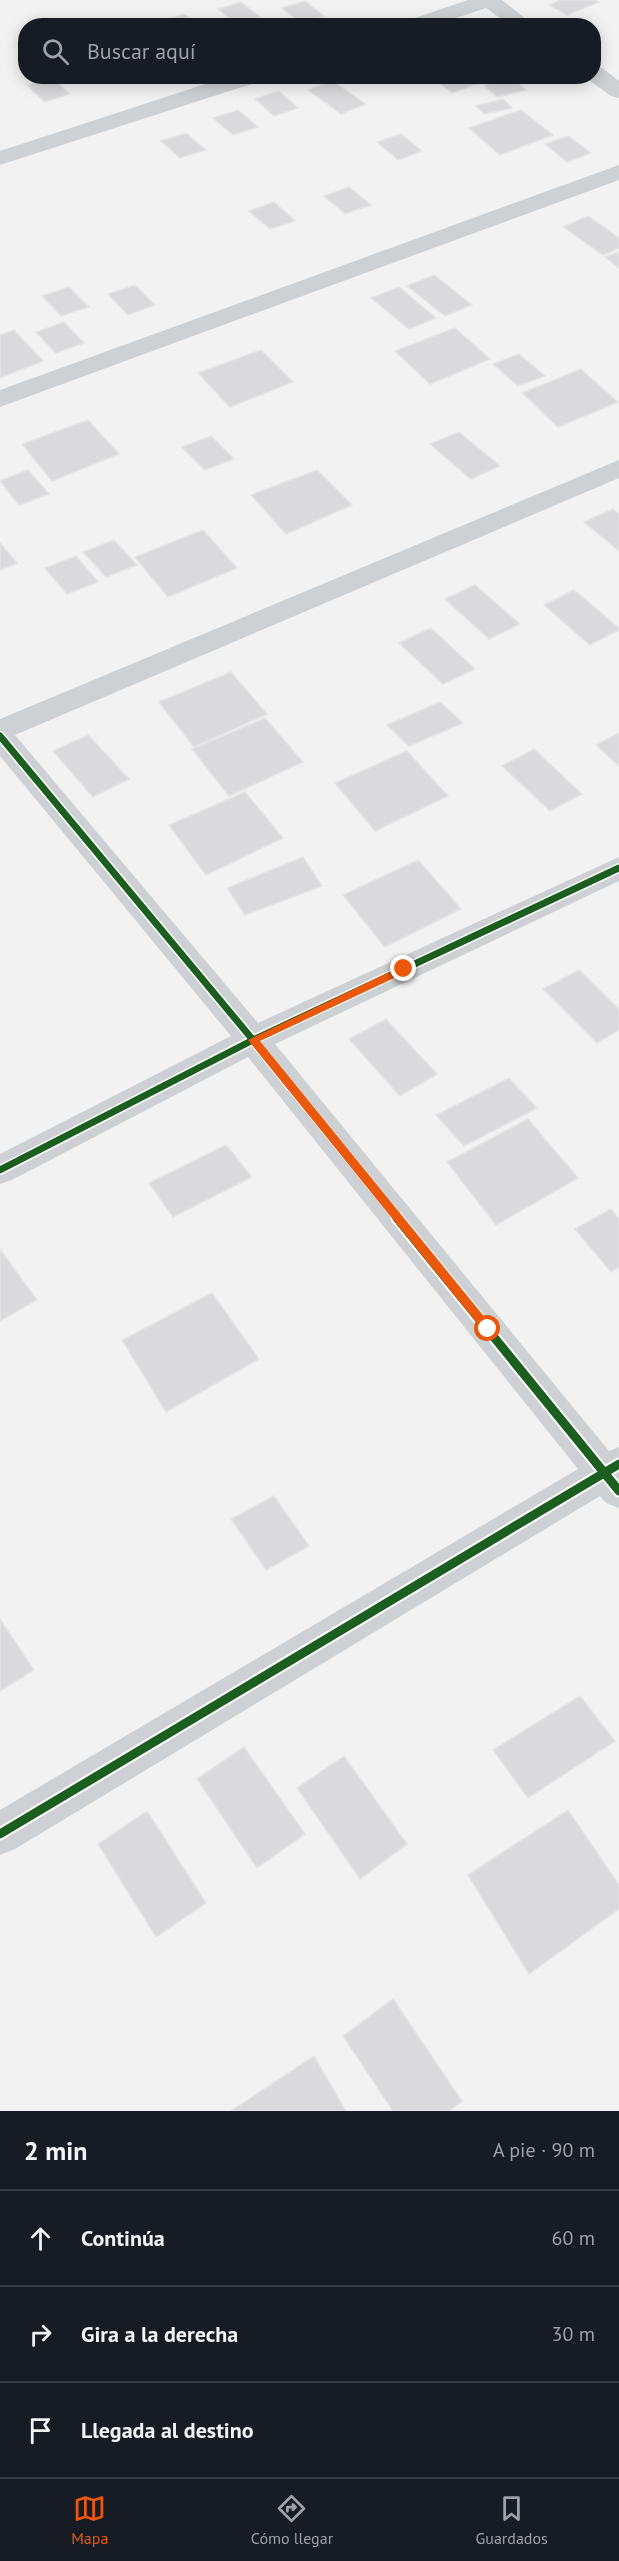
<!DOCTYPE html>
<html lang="es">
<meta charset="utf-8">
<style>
body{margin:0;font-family:"PT Sans",sans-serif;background:#242831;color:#f1f3f6}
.stop{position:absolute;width:18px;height:18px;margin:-14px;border:4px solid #ea580c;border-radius:50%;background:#fff}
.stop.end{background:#ea580c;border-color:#fff;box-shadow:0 2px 6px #0008}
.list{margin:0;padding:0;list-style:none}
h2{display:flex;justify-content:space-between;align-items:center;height:78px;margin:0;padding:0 24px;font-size:26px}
h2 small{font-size:20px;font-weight:400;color:#9ea1a6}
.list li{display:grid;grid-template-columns:39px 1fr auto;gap:18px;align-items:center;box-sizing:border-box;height:96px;padding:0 24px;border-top:2px solid #363941}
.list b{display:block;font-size:22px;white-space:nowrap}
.list em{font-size:20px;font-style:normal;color:#9ea1a6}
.icon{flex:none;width:33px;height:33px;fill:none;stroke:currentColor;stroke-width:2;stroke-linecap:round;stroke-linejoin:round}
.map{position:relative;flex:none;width:619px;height:2111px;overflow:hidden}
.search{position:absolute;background:#171b24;box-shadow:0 3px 15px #0003;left:18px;right:18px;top:18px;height:66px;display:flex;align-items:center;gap:15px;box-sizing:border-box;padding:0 21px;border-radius:24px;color:#9ea1a6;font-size:22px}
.sheet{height:366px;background:#171b24}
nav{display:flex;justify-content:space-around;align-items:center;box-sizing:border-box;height:84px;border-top:2px solid #363941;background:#171b24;font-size:16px;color:#9ea1a6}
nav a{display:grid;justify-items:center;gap:3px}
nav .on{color:#ea580c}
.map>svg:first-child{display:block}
.building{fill:#dadadc;stroke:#e4e4e5;stroke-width:1.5}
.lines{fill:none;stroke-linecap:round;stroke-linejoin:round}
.minor{fill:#ced1d3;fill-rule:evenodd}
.cycleway-far1-casing{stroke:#fff;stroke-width:10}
.cycleway-casing{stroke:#fff;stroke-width:13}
.cycleway-far1{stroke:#1b5e20;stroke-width:7}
.cycleway{stroke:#1b5e20;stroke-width:9}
.route{fill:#ea580c}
</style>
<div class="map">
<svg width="619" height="2111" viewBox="0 0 619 2111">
<rect width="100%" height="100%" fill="#f3f2f2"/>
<g class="building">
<path d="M561 0H595L599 2 567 15 549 5Z"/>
<path d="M305 1 324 16 301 23 282 8Z"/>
<path d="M241 2 260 17 237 24 218 9Z"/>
<path d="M184 14 200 26H164L159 22Z"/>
<path d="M432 76H499L452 93Z"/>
<path d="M52 78 70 94 45 102 27 85Z"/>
<path d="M513 78 526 90 497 97 484 85Z"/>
<path d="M332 81 366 104 341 114 308 90Z"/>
<path d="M279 91 298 108 274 116 255 99Z"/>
<path d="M503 99 512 108 484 114 476 106Z"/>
<path d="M238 110 258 127 233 135 213 118Z"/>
<path d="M521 110 553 135 500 155 469 128Z"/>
<path d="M186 133 206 150 180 158 161 141Z"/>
<path d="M401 134 422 151 398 160 377 142Z"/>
<path d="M568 136 591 153 567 162 545 144Z"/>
<path d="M349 187 371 205 345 214 324 196Z"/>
<path d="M274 202 295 221 270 229 249 211Z"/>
<path d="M588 216 619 238V248L603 255 563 227Z"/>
<path d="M619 252V268L605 257Z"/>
<path d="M434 275 472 305 445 316 407 286Z"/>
<path d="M135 285 155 305 128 315 108 294Z"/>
<path d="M69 287 89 307 61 316 42 296Z"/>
<path d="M399 287 436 318 409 329 371 298Z"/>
<path d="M64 322 84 343 56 353 36 332Z"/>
<path d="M455 328 490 359 430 384 395 351Z"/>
<path d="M14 330 43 361 0 378V335Z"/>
<path d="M261 350 293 382 230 407 198 373Z"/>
<path d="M519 354 545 376 518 386 493 364Z"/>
<path d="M581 369 618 402 558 427 522 393Z"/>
<path d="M88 420 119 454 52 481 22 444Z"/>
<path d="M459 432 500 466 471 479 430 444Z"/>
<path d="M211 436 234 459 205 470 182 447Z"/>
<path d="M28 470 49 494 19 505 0 481Z"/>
<path d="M317 470 352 505 286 534 251 495Z"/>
<path d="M613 509 619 514V551L584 522Z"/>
<path d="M203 530 237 568 168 597 135 557Z"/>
<path d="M114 540 137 565 106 577 83 552Z"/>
<path d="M0 543 17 563 0 570Z"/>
<path d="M76 556 98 582 67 594 45 568Z"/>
<path d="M475 585 520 624 489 639 445 599Z"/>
<path d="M574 590 619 628V630L590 645 544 605Z"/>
<path d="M431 628 475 669 443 684 399 643Z"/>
<path d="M231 672 267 714 194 747 159 702Z"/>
<path d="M440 702 463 723 409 746 387 725Z"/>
<path d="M265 718 303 762 229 796 192 749Z"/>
<path d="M619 733V766L596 745Z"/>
<path d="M88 735 129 779 93 797 53 751Z"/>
<path d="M534 749 582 794 550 811 502 766Z"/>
<path d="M407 751 448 796 375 831 335 783Z"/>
<path d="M245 792 283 838 206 875 169 825Z"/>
<path d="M303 857 322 886 245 915 227 888Z"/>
<path d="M418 860 461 909 385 947 343 895Z"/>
<path d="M579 970 619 1009V1030L597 1043 543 989Z"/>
<path d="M386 1019 437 1074 400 1096 349 1039Z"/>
<path d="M509 1078 537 1108 464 1146 436 1115Z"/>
<path d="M528 1119 578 1178 496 1225 447 1162Z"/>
<path d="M226 1145 252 1177 173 1217 149 1183Z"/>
<path d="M611 1209 619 1219V1267L611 1272 575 1229Z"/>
<path d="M0 1249 37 1300 0 1321Z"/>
<path d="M212 1293 259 1359 166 1412 122 1340Z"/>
<path d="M274 1496 309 1546 266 1570 231 1519Z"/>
<path d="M0 1619 34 1670 0 1691Z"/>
<path d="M580 1696 615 1741 528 1798 493 1750Z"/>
<path d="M244 1747 305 1834 257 1868 197 1779Z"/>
<path d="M344 1756 407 1844 360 1879 297 1788Z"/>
<path d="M568 1810 619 1885V1909L529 1974 468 1875Z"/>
<path d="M147 1811 206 1903 156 1937 98 1844Z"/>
<path d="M393 1999 462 2101 449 2111H393L343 2036Z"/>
<path d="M314 2056 346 2111H231Z"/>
</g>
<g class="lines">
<g class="minor">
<path d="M468 0H502L535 26H511L486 8 432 26H400L403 22Z"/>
<path d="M594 67 602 68 619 81V98L611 96 586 78 594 76Z"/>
<path d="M230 76H263L261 81 0 165V151Z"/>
<path d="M619 165V180L0 407V390Z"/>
<path d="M619 460V478L15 735 258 1023 619 857V881L275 1044 609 1451 619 1447V1508L606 1503 600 1496 15 1849 0 1855V1810L578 1469 248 1057 12 1180 0 1184V1154L231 1036 0 756V719Z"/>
</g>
<defs>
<g id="cycleway-far1">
<path d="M0 736 253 1040 399 1219"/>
<path d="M0 1170 253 1040 619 868"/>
</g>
<g id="cycleway">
<path d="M397 1218 619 1491"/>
<path d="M0 1834 619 1464"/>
</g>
</defs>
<use href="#cycleway-far1" class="cycleway-far1-casing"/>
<use href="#cycleway" class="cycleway-casing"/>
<use href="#cycleway-far1" class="cycleway-far1"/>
<use href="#cycleway" class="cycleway"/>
</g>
<path class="route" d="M404 965 407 966V972L260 1041 491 1325V1332H484L248 1040Z"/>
</svg>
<div class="stop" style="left:488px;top:1329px"></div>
<div class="stop end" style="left:404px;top:969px"></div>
<div class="search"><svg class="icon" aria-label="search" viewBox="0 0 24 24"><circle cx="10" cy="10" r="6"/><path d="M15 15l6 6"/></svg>Buscar aquí</div>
</div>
<section class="sheet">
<h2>2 min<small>A pie · 90 m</small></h2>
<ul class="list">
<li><svg class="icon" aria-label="ahead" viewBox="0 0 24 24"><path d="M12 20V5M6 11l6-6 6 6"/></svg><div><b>Continúa</b></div><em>60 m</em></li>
<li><svg class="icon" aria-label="right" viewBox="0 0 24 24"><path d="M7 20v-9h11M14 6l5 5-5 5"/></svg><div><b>Gira a la derecha</b></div><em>30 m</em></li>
<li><svg class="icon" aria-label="arrive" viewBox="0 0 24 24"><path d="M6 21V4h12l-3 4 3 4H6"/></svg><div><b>Llegada al destino</b></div></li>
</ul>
</section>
<nav>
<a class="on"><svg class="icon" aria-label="map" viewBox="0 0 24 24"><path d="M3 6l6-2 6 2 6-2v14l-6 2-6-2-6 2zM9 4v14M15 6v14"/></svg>Mapa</a>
<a><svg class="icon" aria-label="directions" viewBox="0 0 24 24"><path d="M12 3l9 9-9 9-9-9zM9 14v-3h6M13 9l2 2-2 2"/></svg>Cómo llegar</a>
<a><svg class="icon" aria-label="saved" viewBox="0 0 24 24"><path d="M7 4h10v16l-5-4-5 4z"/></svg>Guardados</a>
</nav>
